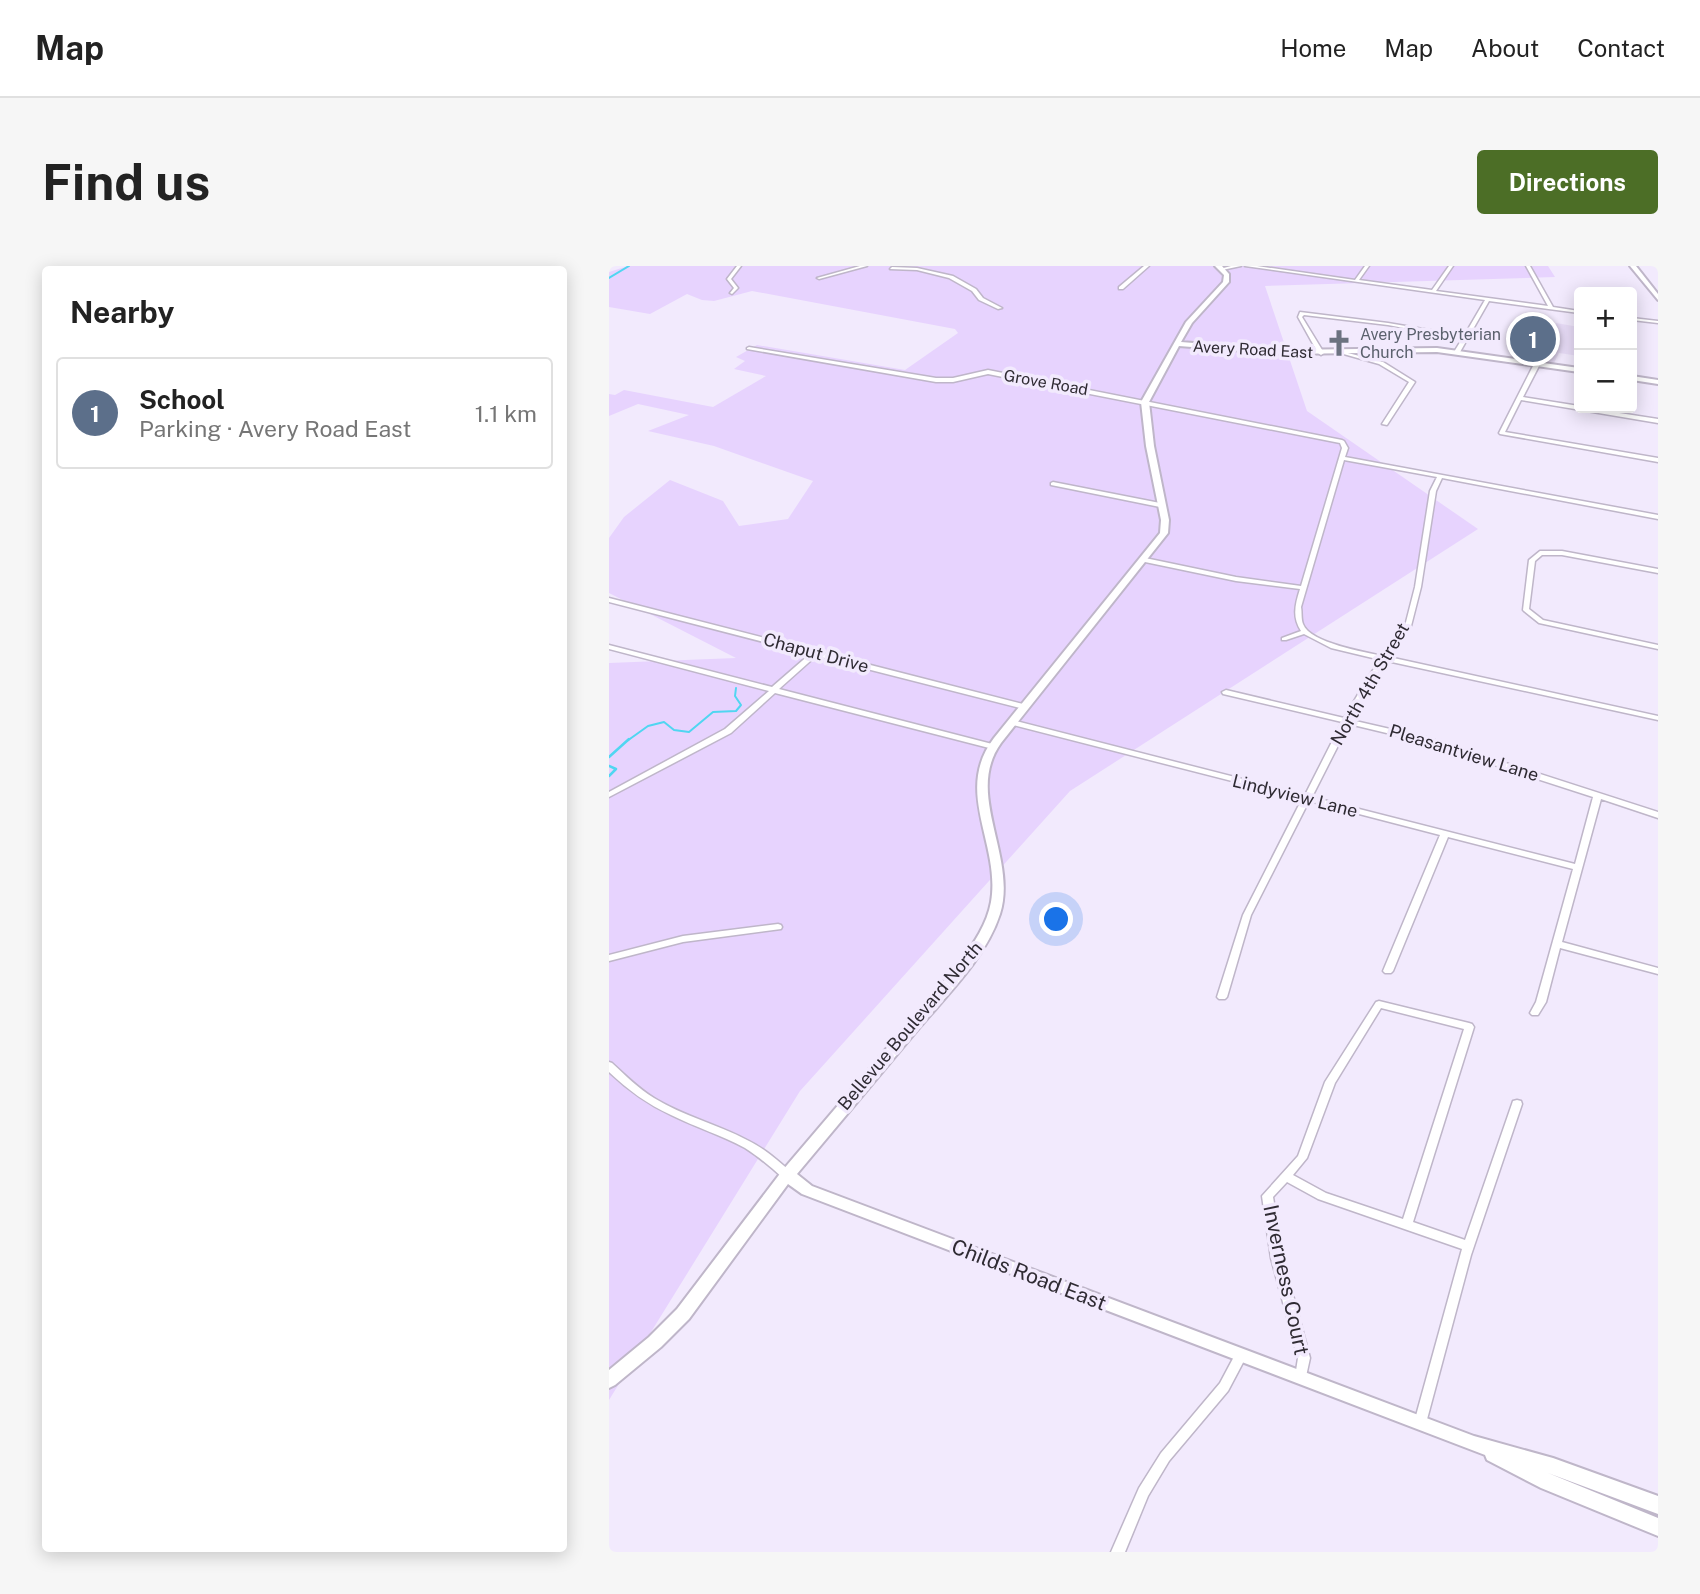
<!DOCTYPE html>
<meta charset="utf-8">
<style>
body{margin:0;font-family:"Public Sans",sans-serif;background:#f6f6f6;color:#222}
.controls{position:absolute;right:21px;top:21px;display:grid;overflow:hidden;border-radius:7px;box-shadow:0 4px 18px #0003}
.controls button{width:63px;height:63px;display:grid;place-items:center;padding:0;border:0;border-bottom:2px solid #e0e0e0;background:#fff;color:#222;font:35px sans-serif}
.you{position:absolute;left:448px;top:654px;width:24px;height:24px;margin:-18px;border:5px solid #fff;border-radius:50%;background:#1a73e8;box-shadow:0 0 0 10px #1a73e833}
.badge{display:grid;place-items:center;width:46px;height:46px;border-radius:50%;background:#4c6e26;color:#fff;font-size:23px;font-weight:700}
.pin{position:absolute;translate:-50% -50%;border:4px solid #fff;box-shadow:0 2px 7px #0006}
.list{margin:0;padding:0;list-style:none}
h2{display:flex;justify-content:space-between;align-items:center;height:91px;margin:0;padding:0 28px;font-size:30px}
h2 small{font-size:23px;font-weight:400;color:#767676}
.list li{display:grid;grid-template-columns:46px 1fr auto;gap:21px;align-items:center;box-sizing:border-box;height:112px;margin:0 14px 14px;padding:0 14px;border:2px solid #e0e0e0;border-radius:7px}
.list b{display:block;font-size:26px;white-space:nowrap}
.list p{margin:0;font-size:23px;white-space:nowrap;color:#767676}
.list em{font-size:23px;font-style:normal;color:#767676}
.map{position:relative;flex:none;width:1049px;height:1286px;overflow:hidden;border-radius:7px}
header{display:flex;align-items:center;gap:42px;box-sizing:border-box;height:98px;padding:0 35px;background:#fff;border-bottom:2px solid #e0e0e0}
header strong{font-size:33px}
nav{display:flex;gap:38px;margin-inline-start:auto;font-size:24px}
.intro{display:flex;align-items:center;justify-content:space-between;box-sizing:border-box;height:168px;padding:0 42px}
h1{margin:0;font-size:49px}
.button{padding:18px 32px;border-radius:7px;background:#4c6e26;color:#fff;font-size:24px;font-weight:700}
main{display:flex;gap:42px;padding:0 42px}
aside{flex:1;background:#fff;border-radius:7px;box-shadow:0 4px 18px #0003}
.map>svg:first-child{display:block}
.built{fill:#e8dcf7}
.green{fill:#e7d3fe}
.lines{fill:none;stroke-linecap:round;stroke-linejoin:round}
.stream-far1{stroke:#50d6f1;stroke-width:2}
.stream{stroke:#50d6f1;stroke-width:2.5}
.street-casing{stroke:#bfb6c9;stroke-width:3}
.secondary-casing{stroke:#bfb6c9;stroke-width:4}
.street{fill:#fff;fill-rule:evenodd}
.secondary{fill:#fff;fill-rule:evenodd}
.labels{text-anchor:middle;stroke-width:7;stroke-linejoin:round;paint-order:stroke}
.far-worship-label{font-size:16px;fill:#5b616d;stroke:#f2eafd;text-anchor:start}
.far-street-label{font-size:16px;fill:#2f2b33;stroke:#f2eafd}
.street-label{font-size:18px;fill:#2f2b33;stroke:#f2eafd}
.near-street-label{font-size:21px;fill:#2f2b33;stroke:#f2eafd}
</style>
<header>
<strong>Map</strong>
<nav><a>Home</a><a>Map</a><a>About</a><a>Contact</a></nav>
</header>
<div class="intro"><h1>Find us</h1><a class="button">Directions</a></div>
<main>
<aside>
<h2>Nearby<small></small></h2>
<ul class="list">
<li><span class="badge" style="background:#5c6f8a">1</span><div><b>School</b><p>Parking · Avery Road East</p></div><em>1.1 km</em></li>
</ul>
</aside>
<div class="map">
<svg width="1049" height="1286" viewBox="0 0 1049 1286">
<rect width="100%" height="100%" fill="#f2eafd"/>
<path class="built" d="M947 57 970 61V90L950 87 944 99 930 97 935 84 909 80 918 61 942 65Z"/>
<path class="green" d="M19 0H939L946 11 656 20 698 145 869 263 461 525 191 825 0 1134V397L127 392 0 327V272L15 251 61 214 114 235 130 260 179 253 204 215 105 180 39 165 80 149 29 138 0 150V128L6 129 15 124 104 141 157 110 125 103 136 95 127 91 148 79 296 104 349 67 346 63 143 25 105 35 93 34 78 28 41 48 0 41V6Z"/>
<g class="lines">
<g class="stream-far1">
<path d="M0 12 20 0"/>
<path d="M18 475 39 460 55 456 65 464 80 466 104 446 127 445 132 439 126 430 127 422"/>
</g>
<g class="stream">
<path d="M0 491 20 473"/>
<path d="M0 500 7 503 0 510"/>
</g>
<defs>
<g id="street">
<path d="M128 0H132L122 13 129 22 123 28 121 27 125 22 118 13Z"/>
<path d="M251 0H258L210 13 208 12Z"/>
<path d="M535 0H540L514 23H510V21Z"/>
<path d="M622 0H632L613 4 611 3Z"/>
<path d="M636 0H648L746 14 756 0H760L750 14 823 24 840 0H844L827 25 939 40 917 0H921L944 41 970 45V47L880 35 851 86 848 88 845 86 853 73 779 59 695 49 693 51 715 87 712 89 709 87 689 51 691 46 779 57 855 70 876 34Z"/>
<path d="M283 1 308 2 344 10 367 23 374 32 393 42 389 43 370 34 363 25 340 12 308 4 281 3Z"/>
<path d="M1023 52 1049 55V57L1023 54Z"/>
<path d="M140 81 327 112H344L379 104 733 174 735 175 739 182 736 191 1049 249V253L833 212 827 225 812 321 802 360 780 391 1049 450V454L778 395 768 408 742 454 816 471 1049 546V552L992 533 953 676 1049 702V708L951 682 937 736 929 749H923L921 747 927 736 964 603 839 571 784 705 782 707H776L774 705 831 569 700 535 642 649 618 731 616 733H610L608 731 634 649 693 533 400 458 399 456 403 454 696 529 733 456 614 428 613 426 617 424 735 452 761 408 772 394 722 382 695 368 677 374H673V372L692 365C683 351 686 339 691 323L627 315 536 296 533 294 536 292 627 311 692 320 733 182 731 177 379 108 344 116H327L138 83V82ZM735 194 828 211 821 225 806 321 796 360 774 390C756 386 701 377 694 358 692 353 693 346 692 341ZM740 458 811 475 984 531 966 598 703 531Z"/>
<path d="M731 85 774 96 806 116 778 159 773 158 800 116 770 98 731 87Z"/>
<path d="M928 96 931 98 914 131 970 140V142H978L1049 153V157L912 134 896 166 1049 192V196L891 168 890 167 925 98Z"/>
<path d="M444 216 551 237 554 239 551 241 442 219V217Z"/>
<path d="M931 285H953L1049 303V307L953 289H933L926 295 920 343 934 354 1049 379V383L930 357 915 345 914 344 920 294Z"/>
<path d="M0 332 418 439 419 441 415 443 207 390 170 423 387 479 388 481 384 483 166 427 122 467 0 531V526L116 463 160 425 0 383V379L163 421 201 388 0 336Z"/>
<path d="M169 658 172 659 173 661 172 663 74 676 0 695V689L74 670Z"/>
<path d="M770 735 860 757 863 758 865 761 804 956 856 974 903 838 904 835 908 834 912 835 913 838 862 989 817 1157 815 1161 811 1163 807 1161 805 1157 853 983 709 933 678 916 664 931 674 992 701 1092 696 1115 692 1117 688 1115 686 1111 689 1092 662 992 653 930 689 890 716 816 767 736ZM772 742 855 763 794 953 717 927 684 909 698 892 726 817Z"/>
<path d="M0 796 3 797C17 810 29 822 45 832 74 850 108 858 138 874 155 882 168 894 182 906L183 909 182 912 178 913 174 912C162 901 150 891 136 882 112 869 86 861 62 849 38 838 19 824 0 806Z"/>
<path d="M632 1084 636 1085 638 1089 619 1125 560 1195 539 1230 516 1286H502L530 1222 552 1187 611 1117 628 1085Z"/>
</g>
<g id="secondary">
<path d="M606 0H613L620 8V16L583 57 572 76 673 84 828 82 970 102V106L828 86 673 88 570 80 540 136 545 180 560 254 559 267 392 477C355 528 409 591 391 648 377 691 340 727 311 761 270 810 229 859 188 908L203 920 865 1170 944 1192 1049 1230V1248L939 1207 1049 1252V1270L932 1222 878 1194 876 1189 193 928 179 918 80 1053 52 1081 6 1119 0 1122V1104L40 1071 68 1043 173 905 352 695C365 677 378 658 382 636 392 578 344 526 385 472L551 267 552 254 537 180 532 136 577 56 614 16 615 9Z"/>
<path d="M1021 0H1027L1049 28V34Z"/>
<path d="M1023 110 1049 114V118L1023 114Z"/>
</g>
</defs>
<use href="#street" class="street-casing"/>
<use href="#secondary" class="secondary-casing"/>
<use href="#street" class="street"/>
<use href="#secondary" class="secondary"/>
</g>
<defs>
<symbol id="church-bare" viewBox="-9 -9 18 18"><path d="M-1.2-6h2.4v3.5h3.3v2.4h-3.3V6h-2.4V-.1h-3.3v-2.4h3.3Z" fill="#6b7280" stroke="#f2eafd" stroke-width="2.5" paint-order="stroke"/></symbol>
</defs>
<g fill-rule="evenodd">
<use href="#church-bare" x="711" y="58" width="38" height="38"/>
</g>
<g class="labels">
<g class="far-worship-label">
<text x="751" y="74">Avery Presbyterian<tspan x="751" dy="18">Church</tspan></text>
</g>
<g class="far-street-label">
<text transform="translate(644 83) rotate(3)" y="6">Avery Road East</text>
<text transform="translate(437 116) rotate(10)" y="6">Grove Road</text>
</g>
<g class="street-label">
<text transform="translate(207 387) rotate(15)" y="6">Chaput Drive</text>
<text transform="translate(761 418) rotate(-60)" y="6">North 4th Street</text>
<text transform="translate(855 487) rotate(17)" y="6">Pleasantview Lane</text>
<text transform="translate(686 530) rotate(14)" y="6">Lindyview Lane</text>
<text transform="translate(301 760) rotate(-50)" y="6">Bellevue Boulevard North</text>
</g>
<g class="near-street-label">
<text transform="translate(420 1009) rotate(21)" y="7">Childs Road East</text>
<text transform="translate(677 1014) rotate(78)" y="7">Inverness Court</text>
</g>
</g>
</svg>
<div class="controls">
<button>+</button>
<button>−</button>
</div>
<div class="you"></div>
<div class="pin badge" style="left:924px;top:73px;background:#5c6f8a">1</div>
</div>
</main>
